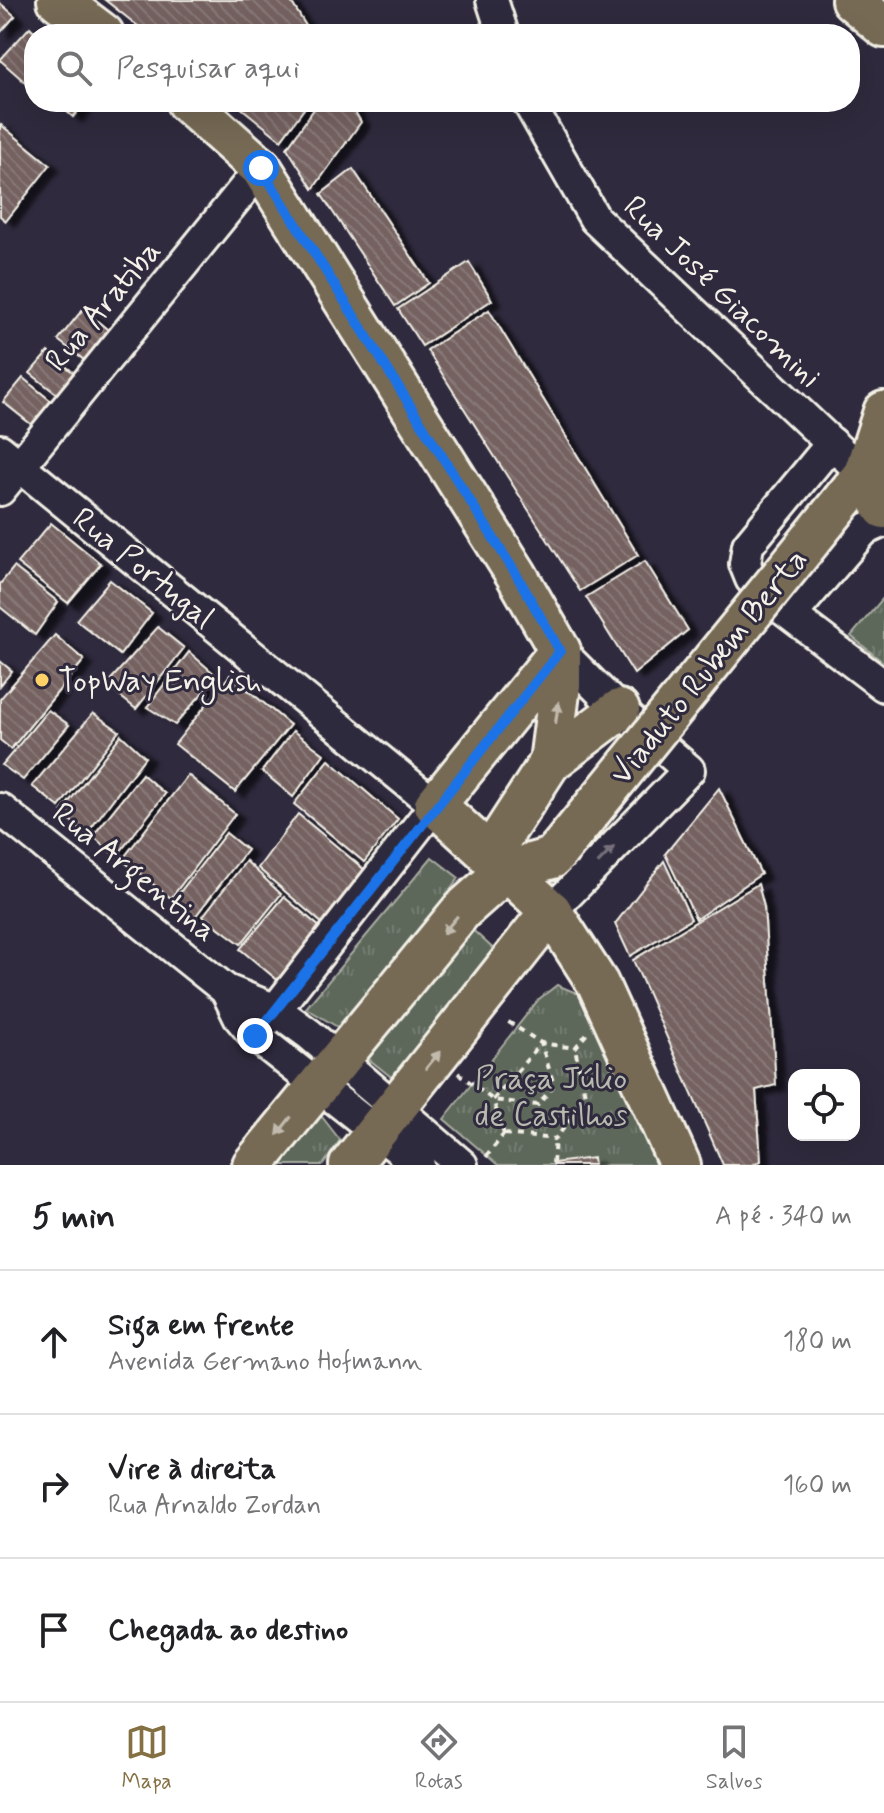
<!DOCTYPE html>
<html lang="pt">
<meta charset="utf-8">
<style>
body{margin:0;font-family:Mynerve,sans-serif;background:#f6f6f6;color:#202124}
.controls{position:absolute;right:24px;bottom:24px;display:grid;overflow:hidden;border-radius:16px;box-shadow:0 8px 32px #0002}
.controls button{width:72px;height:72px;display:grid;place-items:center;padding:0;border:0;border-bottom:2px solid #e0e0e0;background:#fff;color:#202124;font:40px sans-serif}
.stop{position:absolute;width:24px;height:24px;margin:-18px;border:6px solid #1a73e8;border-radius:50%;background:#fff}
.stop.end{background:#1a73e8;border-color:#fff;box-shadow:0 2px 8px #0008}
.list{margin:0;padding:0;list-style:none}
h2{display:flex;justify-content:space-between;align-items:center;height:104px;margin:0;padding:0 32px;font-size:34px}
h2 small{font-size:26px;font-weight:400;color:#757577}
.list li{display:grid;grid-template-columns:52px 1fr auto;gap:24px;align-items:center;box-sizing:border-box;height:144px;padding:0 32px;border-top:2px solid #e0e0e0}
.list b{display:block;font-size:30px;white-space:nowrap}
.list p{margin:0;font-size:26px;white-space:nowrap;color:#757577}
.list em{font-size:26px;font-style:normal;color:#757577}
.icon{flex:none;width:44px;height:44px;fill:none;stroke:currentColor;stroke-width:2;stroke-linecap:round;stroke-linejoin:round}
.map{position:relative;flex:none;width:884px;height:1165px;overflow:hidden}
.search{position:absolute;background:#fff;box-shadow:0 8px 32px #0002;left:24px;right:24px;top:24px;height:88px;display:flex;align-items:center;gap:20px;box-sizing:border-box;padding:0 28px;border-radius:32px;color:#757577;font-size:30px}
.sheet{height:536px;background:#fff}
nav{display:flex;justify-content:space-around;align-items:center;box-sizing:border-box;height:112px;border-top:2px solid #e0e0e0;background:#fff;font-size:22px;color:#757577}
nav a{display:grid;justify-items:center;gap:4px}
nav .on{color:#847042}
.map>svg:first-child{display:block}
.grass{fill:url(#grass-tufts);stroke:#a8aca1;stroke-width:2}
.building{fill:url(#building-back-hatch);stroke:#f4f1e8;stroke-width:2;filter:url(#shadow)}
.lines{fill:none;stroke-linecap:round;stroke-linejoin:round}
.minor-casing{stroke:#f4f1e8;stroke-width:36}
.major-casing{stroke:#f4f1e8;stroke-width:46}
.path{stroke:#f4f1e8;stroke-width:4;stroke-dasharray:6 6;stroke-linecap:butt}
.minor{stroke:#2f2a3d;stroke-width:30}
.major{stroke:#766a55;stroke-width:40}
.major-bridge-casing{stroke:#f4f1e8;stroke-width:46;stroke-linecap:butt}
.major-bridge{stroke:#766a55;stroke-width:40}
.oneway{fill:#c2bbad}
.oneway2{fill:#747079}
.route{stroke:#1a73e8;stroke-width:10}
.poi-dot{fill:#ffd166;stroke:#2f2a3d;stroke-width:3}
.labels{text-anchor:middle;stroke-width:6;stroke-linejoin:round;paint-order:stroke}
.street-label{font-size:32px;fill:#f4f1e8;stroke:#2f2a3d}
.poi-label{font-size:32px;fill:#f4f1e8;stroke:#2f2a3d;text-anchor:start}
.park-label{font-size:32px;fill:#b8baaf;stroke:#2f2a3d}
</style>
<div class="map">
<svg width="884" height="1165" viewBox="0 0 884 1165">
<defs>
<pattern id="grass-tufts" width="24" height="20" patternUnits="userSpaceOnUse" patternTransform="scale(2)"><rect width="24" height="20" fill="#5d675a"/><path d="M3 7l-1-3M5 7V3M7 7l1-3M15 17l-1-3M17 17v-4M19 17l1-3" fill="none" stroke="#757d72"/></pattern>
<pattern id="building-back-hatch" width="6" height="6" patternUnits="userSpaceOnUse" patternTransform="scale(2)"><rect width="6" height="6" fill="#746261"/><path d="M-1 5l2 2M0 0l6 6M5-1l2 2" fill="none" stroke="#887978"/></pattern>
<filter id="shadow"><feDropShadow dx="9" dy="5" stdDeviation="2" flood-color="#0009"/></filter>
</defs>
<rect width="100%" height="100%" fill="#2f2a3d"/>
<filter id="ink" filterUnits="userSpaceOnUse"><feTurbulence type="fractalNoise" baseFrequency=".0125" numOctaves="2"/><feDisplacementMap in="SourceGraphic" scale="16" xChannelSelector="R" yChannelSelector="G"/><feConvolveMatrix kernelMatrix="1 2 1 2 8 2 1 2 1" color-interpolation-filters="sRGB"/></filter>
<g filter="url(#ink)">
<g class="grass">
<path d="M884 597V663L851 636Z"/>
<path d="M432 857 459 878 344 1031 306 1008Z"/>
<path d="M464 922 501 956 405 1088 360 1052Z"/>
<path d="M557 985 579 994 659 1165H498L444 1119 539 999Z"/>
<path d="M319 1113 340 1140 323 1165H277Z"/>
</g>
<g class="building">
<path d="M105 0H290L311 34H148Z"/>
<path d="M0 3 15 16 0 33Z"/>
<path d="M30 27 37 34H34V74L26 83 0 60Z"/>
<path d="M56 102H86L73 117Z"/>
<path d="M234 102H309L281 140Z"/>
<path d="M319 102H349L361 122 313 189 287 148Z"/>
<path d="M0 124 50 165 6 221 0 216Z"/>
<path d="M353 169 429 283 395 306 321 194Z"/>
<path d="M469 262 492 300 422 346 398 309Z"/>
<path d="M83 309 108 330 84 360 58 340Z"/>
<path d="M489 310 638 555 580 591 427 350Z"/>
<path d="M48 352 74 373 58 395 30 373Z"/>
<path d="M23 378 51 401 32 425 3 402Z"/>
<path d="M51 523 101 564 68 603 17 563Z"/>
<path d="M645 561 688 630 634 674 586 597Z"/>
<path d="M14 567 58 602 35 635 0 607V584Z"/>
<path d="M110 580 152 613 120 655 76 620Z"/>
<path d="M158 627 184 648 136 709 106 685Z"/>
<path d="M55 635 84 660 11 749 0 740V699Z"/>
<path d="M189 652 217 676 175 725 147 707Z"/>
<path d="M0 661 12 671 0 686Z"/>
<path d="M230 675 290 725 235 792 175 744Z"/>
<path d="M48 710 69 725 23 780 2 765Z"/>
<path d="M93 713 119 731 59 807 32 786Z"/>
<path d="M293 731 324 754 293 797 262 771Z"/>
<path d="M121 735 145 757 85 836 62 811Z"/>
<path d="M329 760 398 819 364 862 294 804Z"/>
<path d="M142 774 165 794 116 857 93 836Z"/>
<path d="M188 775 235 814 171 898 122 860Z"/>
<path d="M719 788 761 874 696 919 665 854Z"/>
<path d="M298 814 366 871 324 925 258 868Z"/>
<path d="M226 833 247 850 194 918 174 900Z"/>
<path d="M246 861 281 894 241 944 203 916Z"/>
<path d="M664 861 691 919 630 956 615 924Z"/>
<path d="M758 884 764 907 776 1085 756 1090 761 1161 753 1165H723L633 960Z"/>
<path d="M284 897 322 929 281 983 240 949Z"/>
<path d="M593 1158 594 1165H554L553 1163Z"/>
</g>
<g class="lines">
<defs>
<g id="minor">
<path d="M492 0 503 34"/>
<path d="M528 102 595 219 864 474"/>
<path d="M832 443 748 545 745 564 751 579 768 598 884 686"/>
<path d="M0 450 435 805 255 1036"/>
<path d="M0 490 261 168"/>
<path d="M792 614 864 530 884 521"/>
<path d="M0 809 226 990 276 1010 309 1034 462 1165"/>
<path d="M551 911 689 770 619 710 560 651"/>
<path d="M226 990 239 1017 255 1036 419 1165"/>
</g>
<g id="major">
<path d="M58 0 103 34"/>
<path d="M852 0 884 27"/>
<path d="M187 102 261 168 516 574 560 651V685L550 762 489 856"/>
<path d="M864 474 884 508"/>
<path d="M843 500 864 474 884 412"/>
<path d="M560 651 435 805 551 911 598 984 680 1165"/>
<path d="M550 762 619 710"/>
<path d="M253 1165 462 910 506 871 552 858 559 850"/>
<path d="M350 1165 551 911"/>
</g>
</defs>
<use href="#minor" class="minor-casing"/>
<use href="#major" class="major-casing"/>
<g class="path">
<path d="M575 1048 589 1031"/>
<path d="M458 1073 493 1100 538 1105 554 1085 541 1043 504 1019"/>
<path d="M504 1134 555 1139 586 1100 575 1048"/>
<path d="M504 1134 493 1100 541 1043 575 1048"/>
<path d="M486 1157 504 1134"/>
<path d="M553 1163 555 1139"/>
</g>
<use href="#minor" class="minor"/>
<use href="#major" class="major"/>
<defs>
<path id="major-bridge" d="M559 850 843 500"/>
</defs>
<use href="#major-bridge" class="major-bridge-casing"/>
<use href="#major-bridge" class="major-bridge"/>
</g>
<defs><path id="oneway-solid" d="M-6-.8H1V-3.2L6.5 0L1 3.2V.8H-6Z" transform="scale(2)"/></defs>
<g class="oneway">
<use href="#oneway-solid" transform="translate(557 713) rotate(-82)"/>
<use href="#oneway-solid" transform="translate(450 925) rotate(130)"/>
<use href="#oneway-solid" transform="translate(433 1060) rotate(-50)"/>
<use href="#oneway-solid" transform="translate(284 1126) rotate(128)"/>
</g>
<use class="oneway2" href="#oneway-solid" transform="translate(606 855) rotate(-46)"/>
</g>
<g class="lines" filter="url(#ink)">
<path class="route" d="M255 1036 560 651 516 574 261 168"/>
</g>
<circle class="poi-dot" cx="42" cy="680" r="8"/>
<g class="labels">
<g class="street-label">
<text transform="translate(723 291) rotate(44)" y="11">Rua José Giacomini</text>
<text transform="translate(102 305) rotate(-50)" y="11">Rua Aratiba</text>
<text transform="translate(144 567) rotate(39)" y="11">Rua Portugal</text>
<text transform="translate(708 666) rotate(-51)" y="11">Viaduto Rubem Berta</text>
<text transform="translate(135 871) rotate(39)" y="11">Rua Argentina</text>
</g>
<g class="poi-label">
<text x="58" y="691">TopWay English</text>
</g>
<g class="park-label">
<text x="551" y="1088">Praça Júlio<tspan x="551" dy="37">de Castilhos</tspan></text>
</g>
</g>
</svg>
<div class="controls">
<button><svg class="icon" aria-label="locate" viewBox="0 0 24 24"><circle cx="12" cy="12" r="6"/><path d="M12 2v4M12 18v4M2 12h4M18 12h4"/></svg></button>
</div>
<div class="stop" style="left:261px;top:168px"></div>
<div class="stop end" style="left:255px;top:1036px"></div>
<div class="search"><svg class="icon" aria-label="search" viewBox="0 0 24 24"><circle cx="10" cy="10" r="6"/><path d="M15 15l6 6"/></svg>Pesquisar aqui</div>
</div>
<section class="sheet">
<h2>5 min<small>A pé · 340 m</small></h2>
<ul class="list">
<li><svg class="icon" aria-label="ahead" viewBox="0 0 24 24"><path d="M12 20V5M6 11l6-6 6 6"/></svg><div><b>Siga em frente</b><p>Avenida Germano Hofmann</p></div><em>180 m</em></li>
<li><svg class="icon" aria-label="right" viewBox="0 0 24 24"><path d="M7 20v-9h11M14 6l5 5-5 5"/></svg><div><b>Vire à direita</b><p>Rua Arnaldo Zordan</p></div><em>160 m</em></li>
<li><svg class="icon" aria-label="arrive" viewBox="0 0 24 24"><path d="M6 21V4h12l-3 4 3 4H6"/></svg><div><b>Chegada ao destino</b></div></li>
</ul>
</section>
<nav>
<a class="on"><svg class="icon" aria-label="map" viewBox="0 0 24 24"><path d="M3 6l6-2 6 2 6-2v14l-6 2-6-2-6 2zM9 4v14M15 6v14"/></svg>Mapa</a>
<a><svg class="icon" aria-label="directions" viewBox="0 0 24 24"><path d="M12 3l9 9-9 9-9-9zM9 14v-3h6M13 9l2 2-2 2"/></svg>Rotas</a>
<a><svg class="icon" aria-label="saved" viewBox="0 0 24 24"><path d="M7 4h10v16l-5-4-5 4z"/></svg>Salvos</a>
</nav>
